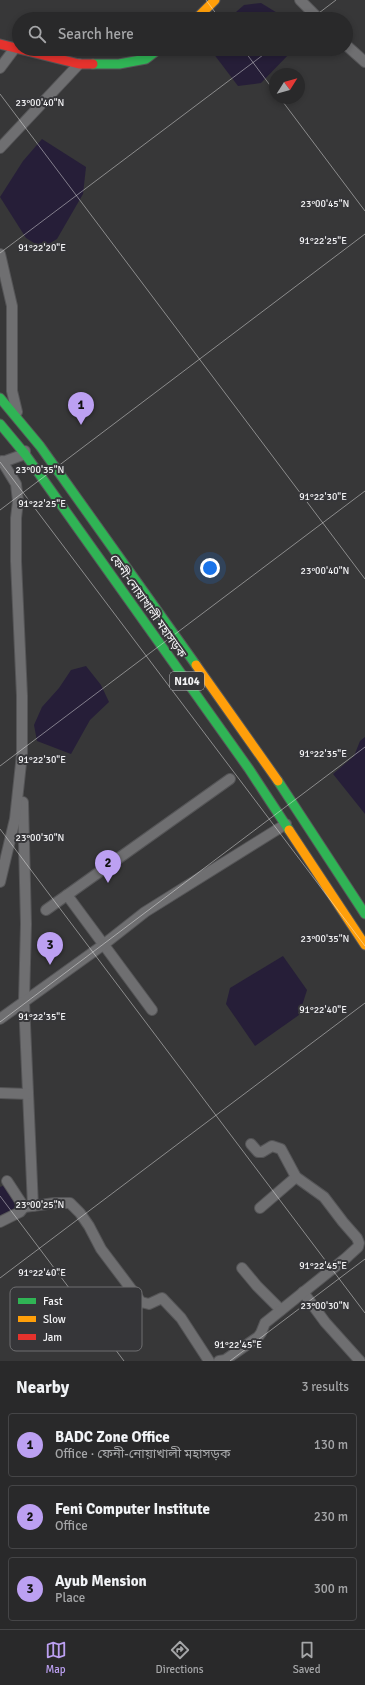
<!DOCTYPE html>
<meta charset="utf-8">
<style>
body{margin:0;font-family:Signika,"Noto Sans Bengali",sans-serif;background:#313132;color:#f1f3f6}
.compass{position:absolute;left:269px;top:68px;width:36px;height:36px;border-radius:50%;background:#29292a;box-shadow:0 2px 6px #0003;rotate:53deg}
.you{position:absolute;left:210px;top:568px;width:14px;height:14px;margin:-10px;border:3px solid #fff;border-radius:50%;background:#1a73e8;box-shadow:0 0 0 6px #1a73e833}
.badge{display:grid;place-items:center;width:26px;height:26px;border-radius:50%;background:#bca0f2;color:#111;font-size:13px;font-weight:700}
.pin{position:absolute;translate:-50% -33px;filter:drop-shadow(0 1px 2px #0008)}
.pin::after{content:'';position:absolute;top:21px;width:14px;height:12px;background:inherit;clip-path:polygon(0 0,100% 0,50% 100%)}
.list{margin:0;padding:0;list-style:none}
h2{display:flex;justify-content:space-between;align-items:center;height:52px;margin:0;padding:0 16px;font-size:17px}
h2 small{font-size:13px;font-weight:400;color:#a5a6a8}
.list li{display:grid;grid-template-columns:26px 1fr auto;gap:12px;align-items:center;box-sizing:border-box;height:64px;margin:0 8px 8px;padding:0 8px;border:1px solid #454547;border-radius:4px}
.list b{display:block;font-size:15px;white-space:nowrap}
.list p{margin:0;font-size:13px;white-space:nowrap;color:#a5a6a8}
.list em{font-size:13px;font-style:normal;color:#a5a6a8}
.icon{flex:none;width:22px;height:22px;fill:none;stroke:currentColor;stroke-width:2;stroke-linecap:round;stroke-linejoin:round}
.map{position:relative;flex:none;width:365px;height:1361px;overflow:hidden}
.search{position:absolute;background:#29292a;box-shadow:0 2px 6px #0003;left:12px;right:12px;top:12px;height:44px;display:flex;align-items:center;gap:10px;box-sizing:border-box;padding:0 14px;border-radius:22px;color:#a5a6a8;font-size:15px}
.sheet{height:268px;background:#29292a}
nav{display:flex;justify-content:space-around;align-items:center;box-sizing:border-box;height:56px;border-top:1px solid #454547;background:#29292a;font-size:11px;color:#a5a6a8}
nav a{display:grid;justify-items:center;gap:2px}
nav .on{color:#bca0f2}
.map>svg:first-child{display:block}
.water{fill:#261e38}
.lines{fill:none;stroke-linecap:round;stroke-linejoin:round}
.street-casing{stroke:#555557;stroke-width:12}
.fast-casing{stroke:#555557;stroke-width:11}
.slow-casing{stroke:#555557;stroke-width:11}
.jam-casing{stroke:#555557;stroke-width:11}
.street{stroke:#6f6f71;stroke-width:10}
.fast{stroke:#30b455;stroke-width:9}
.slow{stroke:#ff9f0a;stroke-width:9}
.jam{stroke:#e5322d;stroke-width:9}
.ticks{fill:none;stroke:#f3f3f5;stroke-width:1;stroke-opacity:0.45}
.labels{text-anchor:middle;stroke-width:4;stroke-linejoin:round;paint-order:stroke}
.shield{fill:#363639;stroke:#bababd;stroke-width:1}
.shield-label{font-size:11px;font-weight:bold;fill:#f3f3f5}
.street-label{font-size:12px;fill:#f3f3f5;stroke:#363639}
.key{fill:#363639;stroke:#6f6f71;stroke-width:1}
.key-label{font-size:11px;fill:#f3f3f5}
.ticks-label{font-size:10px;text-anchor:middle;fill:#f3f3f5;stroke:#363639;stroke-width:4;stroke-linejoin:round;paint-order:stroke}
</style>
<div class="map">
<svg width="365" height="1361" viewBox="0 0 365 1361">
<rect width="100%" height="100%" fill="#373738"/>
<g class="water">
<path d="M261 3 279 14 282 19H228L244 5Z"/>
<path d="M210 49H292V51L261 83 238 86Z"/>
<path d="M42 139 86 167 83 194 57 239 42 248 26 238 0 197 23 161Z"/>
<path d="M86 666 101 685 109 702 90 720 71 754 37 741 34 725 42 707 59 688 71 670Z"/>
<path d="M365 737V814L333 774 354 756 360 741Z"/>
<path d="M283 956 307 990 299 1015 255 1046 226 1004 230 988Z"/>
<path d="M5 1185 19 1206 0 1217V1187Z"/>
</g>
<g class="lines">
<defs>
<g id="street">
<path d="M300 0 319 19"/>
<path d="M346 45 365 62"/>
<path d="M0 68 15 48"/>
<path d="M0 148 79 64"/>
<path d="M0 254 12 306V391L17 412"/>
<path d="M0 463 25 454V451"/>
<path d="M23 802 26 924 24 1002 33 1206"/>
<path d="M0 882 15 819 22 754V696L16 561V518L18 501 16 484 2 461"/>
<path d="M67 895 230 779"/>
<path d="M46 910 67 895 152 1010"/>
<path d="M0 1019 103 945 145 912 286 824"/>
<path d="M0 1093 28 1094"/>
<path d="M24 1207 55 1203H70L80 1213 89 1226 101 1249 141 1302 149 1304 162 1298 181 1318 209 1361"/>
<path d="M260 1208 296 1177"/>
<path d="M0 1222 20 1212 24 1207 7 1181"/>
<path d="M242 1268 257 1286 281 1310"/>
<path d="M303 1292 325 1322 360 1361"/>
<path d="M219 1361 225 1360 258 1337 261 1333 265 1323 346 1258 358 1247 359 1243 357 1238 343 1222 324 1197 296 1177 281 1149 272 1146 262 1152H258L251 1144"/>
</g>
<g id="fast">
<path d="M93 64H119L146 59 159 49"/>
<path d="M0 398 40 446 196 665"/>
<path d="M0 424 25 454 249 769 289 830"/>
<path d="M278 781 365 914"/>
</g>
<g id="slow">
<path d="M196 19 215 0"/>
<path d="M196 665 278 781"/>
<path d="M289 830 365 945"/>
</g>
<path id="jam" d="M0 44 79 64H93"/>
</defs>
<use href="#street" class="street-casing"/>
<use href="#fast" class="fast-casing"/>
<use href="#slow" class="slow-casing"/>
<use href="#jam" class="jam-casing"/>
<use href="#street" class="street"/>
<use href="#fast" class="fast"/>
<use href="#slow" class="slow"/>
<use href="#jam" class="jam"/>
</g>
<path class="ticks" d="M206 0 220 19M311 19 336 0M243 49 275 92M0 94 365 579M280 98 365 211M0 253 271 49M0 462 365 946M0 510 365 234M0 766 365 491M0 829 365 1313M0 1022 365 747M0 1196 124 1361M0 1278 365 1003M230 1361 365 1259"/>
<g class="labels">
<rect class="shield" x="170" y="672" width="34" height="18" rx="3"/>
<g class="shield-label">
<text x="187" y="685">N104</text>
</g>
<g class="street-label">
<text transform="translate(148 606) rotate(55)" y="4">ফেনী-নোয়াখালী মহাসড়ক</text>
</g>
</g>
<rect x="10" y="1287" width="132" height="64" rx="6" class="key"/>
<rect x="18" y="1298" width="18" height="6" fill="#30b455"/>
<rect x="18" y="1316" width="18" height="6" fill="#ff9f0a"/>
<rect x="18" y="1334" width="18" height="6" fill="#e5322d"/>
<g class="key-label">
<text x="43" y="1305">Fast</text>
<text x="43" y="1323">Slow</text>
<text x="43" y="1341">Jam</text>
</g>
<g class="ticks-label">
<text x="40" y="106">23°00'40"N</text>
<text x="325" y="207">23°00'45"N</text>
<text x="323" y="244">91°22'25"E</text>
<text x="42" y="251">91°22'20"E</text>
<text x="40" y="473">23°00'35"N</text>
<text x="323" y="500">91°22'30"E</text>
<text x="42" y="507">91°22'25"E</text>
<text x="325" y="574">23°00'40"N</text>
<text x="323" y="757">91°22'35"E</text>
<text x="42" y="763">91°22'30"E</text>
<text x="40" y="841">23°00'30"N</text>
<text x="325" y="942">23°00'35"N</text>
<text x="323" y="1013">91°22'40"E</text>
<text x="42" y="1020">91°22'35"E</text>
<text x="40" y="1208">23°00'25"N</text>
<text x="323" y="1269">91°22'45"E</text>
<text x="42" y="1276">91°22'40"E</text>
<text x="325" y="1309">23°00'30"N</text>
<text x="238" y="1348">91°22'45"E</text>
</g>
</svg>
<svg class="compass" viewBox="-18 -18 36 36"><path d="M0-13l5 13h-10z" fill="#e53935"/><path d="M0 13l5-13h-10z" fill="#a5a6a8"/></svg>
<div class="you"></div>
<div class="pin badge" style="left:81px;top:425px">1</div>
<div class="pin badge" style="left:108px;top:883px">2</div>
<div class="pin badge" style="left:50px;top:965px">3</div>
<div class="search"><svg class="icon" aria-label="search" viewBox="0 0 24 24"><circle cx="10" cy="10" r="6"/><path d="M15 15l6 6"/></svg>Search here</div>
</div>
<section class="sheet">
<h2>Nearby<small>3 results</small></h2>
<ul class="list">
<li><span class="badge">1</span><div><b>BADC Zone Office</b><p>Office · ফেনী-নোয়াখালী মহাসড়ক</p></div><em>130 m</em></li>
<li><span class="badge">2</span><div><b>Feni Computer Institute</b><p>Office</p></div><em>230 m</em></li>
<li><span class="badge">3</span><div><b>Ayub Mension</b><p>Place</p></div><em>300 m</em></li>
</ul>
</section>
<nav>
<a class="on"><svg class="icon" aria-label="map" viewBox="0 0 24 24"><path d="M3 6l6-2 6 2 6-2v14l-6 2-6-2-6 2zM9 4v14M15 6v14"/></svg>Map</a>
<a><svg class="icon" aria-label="directions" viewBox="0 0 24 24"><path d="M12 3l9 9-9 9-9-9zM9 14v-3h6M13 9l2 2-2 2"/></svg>Directions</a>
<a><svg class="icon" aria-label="saved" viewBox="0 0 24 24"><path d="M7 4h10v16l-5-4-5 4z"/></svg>Saved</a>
</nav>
